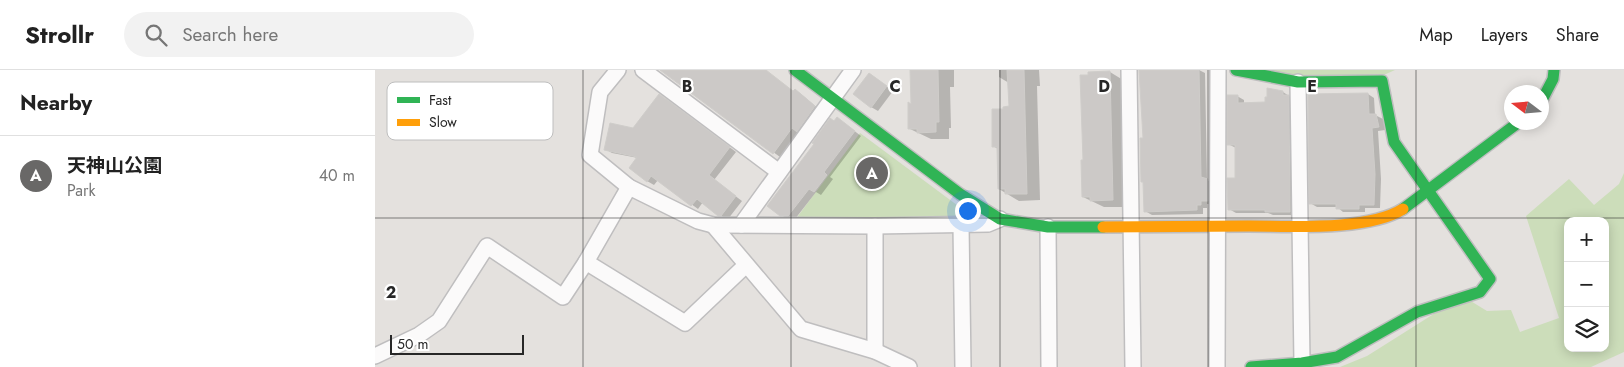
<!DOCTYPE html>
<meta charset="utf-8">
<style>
body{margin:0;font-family:Jost,"Noto Sans JP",sans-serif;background:#f2f2f2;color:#222}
.controls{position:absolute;right:15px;bottom:15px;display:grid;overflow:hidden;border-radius:10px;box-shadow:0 2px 12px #0003}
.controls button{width:45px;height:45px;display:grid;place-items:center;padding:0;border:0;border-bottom:1px solid #e0e0e0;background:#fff;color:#222;font:25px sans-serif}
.compass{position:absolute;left:1129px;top:15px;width:45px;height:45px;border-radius:50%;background:#fff;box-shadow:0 2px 12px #0003;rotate:286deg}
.scale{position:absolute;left:15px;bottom:12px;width:134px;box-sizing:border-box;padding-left:5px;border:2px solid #272727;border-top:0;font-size:14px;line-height:18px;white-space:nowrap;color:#272727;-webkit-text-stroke:4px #fff;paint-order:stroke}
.you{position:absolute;left:592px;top:140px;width:18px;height:18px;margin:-12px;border:4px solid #fff;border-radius:50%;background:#1a73e8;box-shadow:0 0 0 8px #1a73e833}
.badge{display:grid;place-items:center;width:32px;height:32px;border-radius:50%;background:#696867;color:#fff;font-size:16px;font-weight:700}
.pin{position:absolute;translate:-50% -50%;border:2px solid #fff;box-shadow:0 1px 5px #0006}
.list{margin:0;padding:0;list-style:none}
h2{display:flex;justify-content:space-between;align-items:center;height:65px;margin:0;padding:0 20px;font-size:21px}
h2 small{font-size:16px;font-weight:400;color:#767676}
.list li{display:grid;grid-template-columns:32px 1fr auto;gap:15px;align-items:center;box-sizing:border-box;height:80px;padding:0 20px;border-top:1px solid #e0e0e0}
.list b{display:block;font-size:19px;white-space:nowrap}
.list p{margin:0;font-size:16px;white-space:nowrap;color:#767676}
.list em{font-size:16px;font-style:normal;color:#767676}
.icon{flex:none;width:28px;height:28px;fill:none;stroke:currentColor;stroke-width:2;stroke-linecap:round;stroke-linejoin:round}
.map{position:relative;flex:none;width:1249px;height:297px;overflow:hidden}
header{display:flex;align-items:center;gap:30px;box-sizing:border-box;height:70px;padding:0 25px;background:#fff;border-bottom:1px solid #e0e0e0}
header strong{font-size:24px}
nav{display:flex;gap:28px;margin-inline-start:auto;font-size:18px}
.search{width:350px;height:45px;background:#f2f2f2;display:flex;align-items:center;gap:12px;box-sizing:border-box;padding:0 18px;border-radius:28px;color:#767676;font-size:19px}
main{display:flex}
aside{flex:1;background:#fff}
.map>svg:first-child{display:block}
.green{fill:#ccddba;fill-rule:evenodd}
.shadow{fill:#0003}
.building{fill:#ccc9c7;stroke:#cfcdca}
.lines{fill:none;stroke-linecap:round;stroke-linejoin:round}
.street-casing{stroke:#bfbebf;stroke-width:18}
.fast-casing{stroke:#bfbebf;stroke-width:14}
.slow-casing{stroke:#bfbebf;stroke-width:14}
.street{stroke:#fbfafa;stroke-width:15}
.fast{stroke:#30b455;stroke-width:11}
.slow{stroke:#ff9f0a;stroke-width:11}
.grid{fill:none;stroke:#272727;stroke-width:1;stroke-opacity:0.55}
.key{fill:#fff;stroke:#bebebe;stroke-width:1}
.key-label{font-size:14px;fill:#272727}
.grid-label{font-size:16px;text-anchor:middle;font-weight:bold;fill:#272727;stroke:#fff;stroke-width:4.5;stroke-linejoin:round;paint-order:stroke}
</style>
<header>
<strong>Strollr</strong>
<div class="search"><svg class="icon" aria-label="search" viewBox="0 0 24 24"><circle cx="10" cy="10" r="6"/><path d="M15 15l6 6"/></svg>Search here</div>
<nav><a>Map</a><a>Layers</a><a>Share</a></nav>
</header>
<main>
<aside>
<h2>Nearby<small></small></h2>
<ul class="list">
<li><span class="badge">A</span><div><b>天神山公園</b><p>Park</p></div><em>40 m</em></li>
</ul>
</aside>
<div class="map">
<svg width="1249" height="297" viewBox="0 0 1249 297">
<rect width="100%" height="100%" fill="#e4e1de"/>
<g class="green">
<path d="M886 0H1020L1011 4 923 8Z"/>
<path d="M485 63 594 144 592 150H420Z"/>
<path d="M1249 103V282L1216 297H965L992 286 1065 240 1094 230 1112 241 1136 240 1145 262 1184 248 1151 146 1194 109 1219 135 1244 114ZM1193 151H1230V278H1193Z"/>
</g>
<g class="shadow">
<path d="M287 0H383L419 22 420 20 426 24 446 41 429 64 424 62 405 87Z"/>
<path d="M536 0H579V17H575L576 58H574V69H556L535 59 537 36Z"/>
<path d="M624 0H664L665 16H662L665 130 644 131 624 119 623 79 618 76 629 40 636 38 634 13 624 7Z"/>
<path d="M788 0H824L830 3 832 110 839 114V134H832V138H828V144L777 145 770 141 769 69Z"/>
<path d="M735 2 748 10 750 137H729L708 127 709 92Z"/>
<path d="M495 4 518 21 503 41 496 37Z"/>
<path d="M908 22 920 30 922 145H898L893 143H861L854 139 861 110V78L853 74 862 26 869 30V34L891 33Z"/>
<path d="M993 24 999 28 1000 45 1008 49 1010 60 1003 61 1006 109 1005 138H990V142H968L962 137H942L935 133Z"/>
<path d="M291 29 361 82 339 110 367 131 353 149 344 145 328 132 323 139 283 110 279 115 272 111 263 88 237 83 230 79 258 59Z"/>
<path d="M469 53 486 66 455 107 458 109 446 125 441 122 420 149H413L406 145Z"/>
</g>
<g class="building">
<path d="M285 0H391L418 21 420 19 440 36 422 62 417 58 398 84Z"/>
<path d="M535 0H563L564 52H561V62L542 63V59H533V32L536 34Z"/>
<path d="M632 0H649L652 124H630V119H623L622 77H617V39H628V37L634 36Z"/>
<path d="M764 0H824L826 107 833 109V131H826V135H822V140L769 142 768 112H766L765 68H768Z"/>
<path d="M735 1 738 130 715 131V127H707L706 90H708L705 5H713V2Z"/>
<path d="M494 3 512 16 496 38 478 24Z"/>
<path d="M892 18 908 21V25H914L915 142H890V140H853L852 108H860V75H852V25H863V33L890 32V27H892Z"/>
<path d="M993 23 994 44H1001L1004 57 997 58 1000 104 999 135H984V139H961V134H934L933 24Z"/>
<path d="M284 24 355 77 334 105 361 126 346 146H343L322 129 316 136 276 106 272 112 254 98 262 87 229 80 235 53 258 58Z"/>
<path d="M462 47 480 61 449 102 452 105 439 122 434 119 413 146H405L392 136 439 74 437 73 455 48 459 51Z"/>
</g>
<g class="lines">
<defs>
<g id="street">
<path d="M243 0 225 22 215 85 254 117 323 151 338 155 500 156 613 154 625 149"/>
<path d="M268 0 404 102"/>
<path d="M754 0 758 297"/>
<path d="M923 12 927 293"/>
<path d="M338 155 426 259 500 281 534 297"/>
<path d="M366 155 478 0"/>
<path d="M586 155 588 297"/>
<path d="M673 157 674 297"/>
<path d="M211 192 310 253 371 195"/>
<path d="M500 281V156"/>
<path d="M0 286 44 265 64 251 112 176 188 227 211 192 254 117"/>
<path d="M842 297 843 0"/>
</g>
<g id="fast">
<path d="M420 0 585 124 625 149 673 157H728"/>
<path d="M861 0 923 12 1007 11 1019 72 1115 209 1105 222 1042 242 962 287 927 293 876 297"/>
<path d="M1166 32 1178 9 1179 0"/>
<path d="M1028 139 1144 52"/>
</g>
<path id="slow" d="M728 157C777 157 825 156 874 156 916 156 993 161 1028 139"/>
</defs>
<use href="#street" class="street-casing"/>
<use href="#fast" class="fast-casing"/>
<use href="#slow" class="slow-casing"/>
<use href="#street" class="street"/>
<use href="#fast" class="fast"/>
<use href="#slow" class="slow"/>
</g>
<path class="grid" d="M208 0V297M416 0V297M625 0V297M833 0V297M1041 0V297M0 148H1249"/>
<rect x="12" y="12" width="166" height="58" rx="8" class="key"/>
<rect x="22" y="27" width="23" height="6" fill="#30b455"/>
<rect x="22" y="49" width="23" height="7" fill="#ff9f0a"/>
<g class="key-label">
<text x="54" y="35">Fast</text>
<text x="54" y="57">Slow</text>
</g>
<g class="grid-label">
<text x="312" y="22">B</text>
<text x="520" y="22">C</text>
<text x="729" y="22">D</text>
<text x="937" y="22">E</text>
<text x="16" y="228">2</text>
</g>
</svg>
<div class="controls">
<button>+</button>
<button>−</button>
<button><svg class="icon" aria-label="layers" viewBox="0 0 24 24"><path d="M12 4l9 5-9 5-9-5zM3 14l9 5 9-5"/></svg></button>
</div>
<svg class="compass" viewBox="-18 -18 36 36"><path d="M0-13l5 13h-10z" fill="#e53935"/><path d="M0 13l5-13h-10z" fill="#767676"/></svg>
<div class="scale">50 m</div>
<div class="you"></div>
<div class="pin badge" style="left:497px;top:103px">A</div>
</div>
</main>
